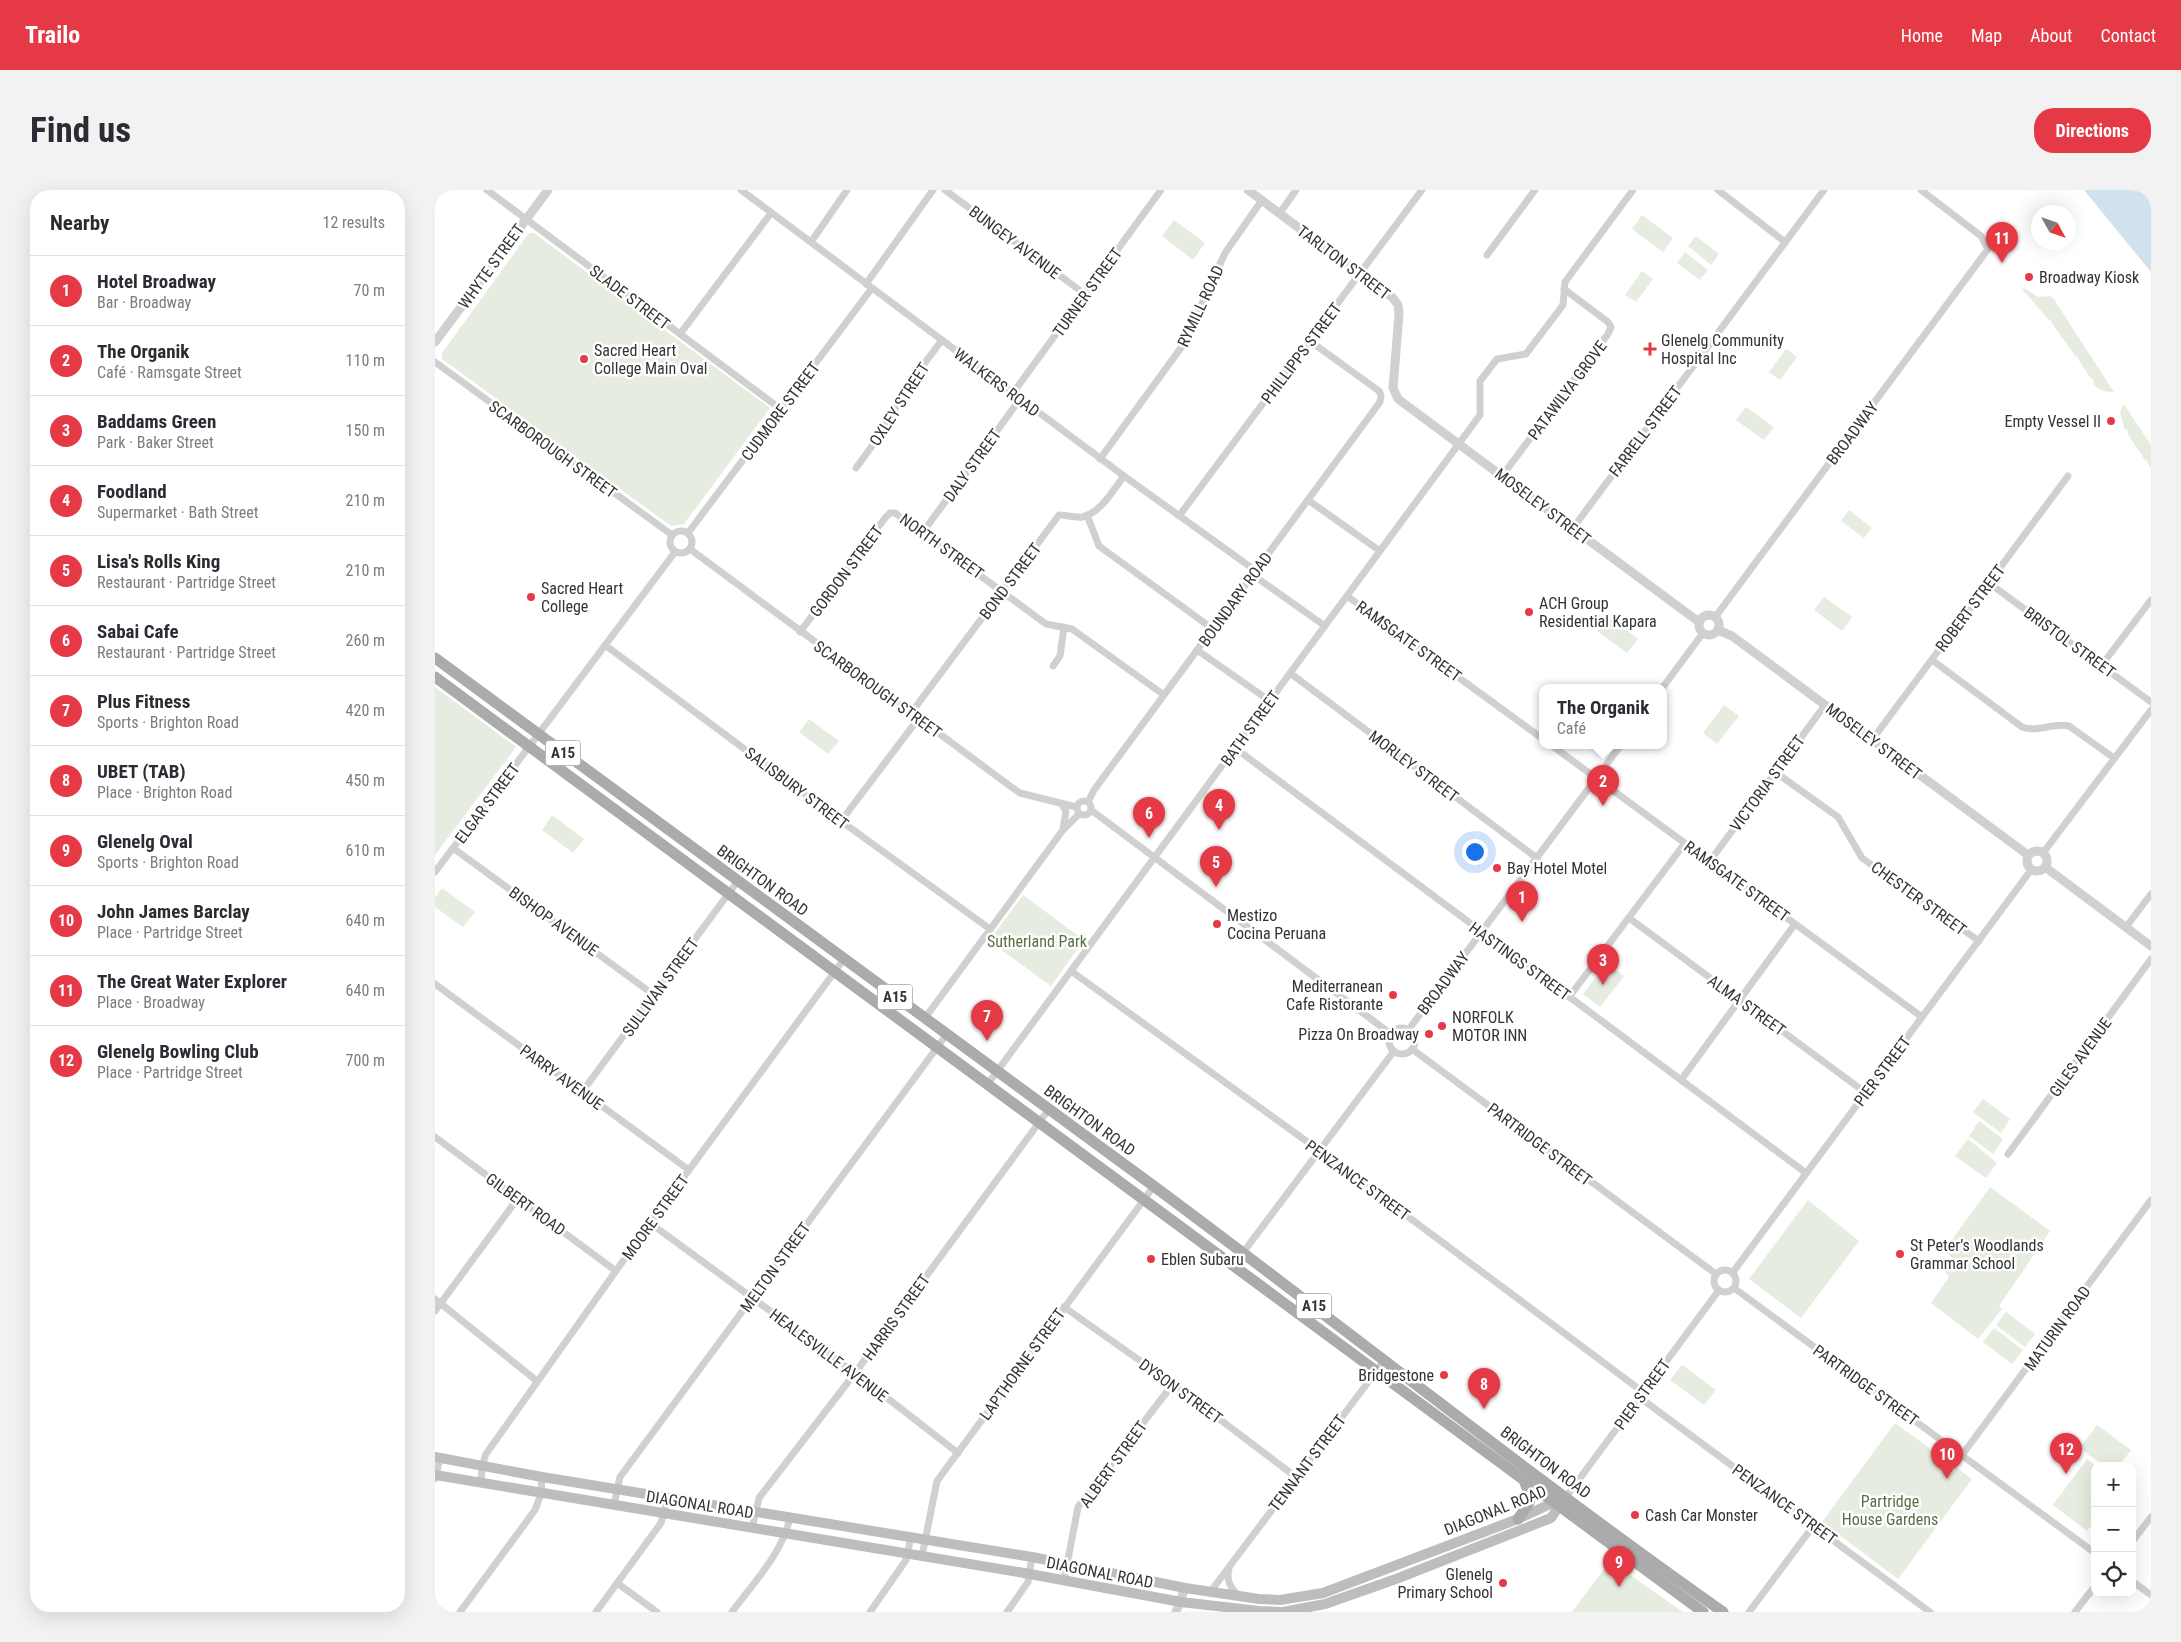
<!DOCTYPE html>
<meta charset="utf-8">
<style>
body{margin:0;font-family:"Roboto Condensed",sans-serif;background:#f2f2f3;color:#2b2b33}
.controls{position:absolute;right:15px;bottom:15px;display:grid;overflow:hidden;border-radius:10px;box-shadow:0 5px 20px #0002}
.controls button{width:45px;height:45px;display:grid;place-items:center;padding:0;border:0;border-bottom:1px solid #e1e1e2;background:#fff;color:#2b2b33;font:25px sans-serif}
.compass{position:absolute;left:1596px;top:15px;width:45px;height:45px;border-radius:50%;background:#fff;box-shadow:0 5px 20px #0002;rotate:130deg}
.you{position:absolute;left:1039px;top:661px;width:18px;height:18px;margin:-12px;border:4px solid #fff;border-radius:50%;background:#1a73e8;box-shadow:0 0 0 8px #1a73e833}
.badge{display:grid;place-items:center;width:32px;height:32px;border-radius:50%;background:#e63946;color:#fff;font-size:16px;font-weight:700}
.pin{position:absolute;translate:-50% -41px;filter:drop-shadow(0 1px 2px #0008)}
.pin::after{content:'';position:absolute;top:26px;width:18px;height:15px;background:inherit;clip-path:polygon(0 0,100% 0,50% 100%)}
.popup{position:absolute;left:1104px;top:494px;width:128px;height:65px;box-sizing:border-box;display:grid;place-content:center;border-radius:10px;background:#fff;filter:drop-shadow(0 1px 4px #0005);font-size:16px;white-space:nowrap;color:#7c7c81}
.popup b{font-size:19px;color:#2b2b33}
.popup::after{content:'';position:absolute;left:50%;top:100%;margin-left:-10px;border:10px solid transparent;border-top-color:#fff}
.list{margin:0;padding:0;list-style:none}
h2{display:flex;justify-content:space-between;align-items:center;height:65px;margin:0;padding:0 20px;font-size:21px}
h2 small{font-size:16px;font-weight:400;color:#7c7c81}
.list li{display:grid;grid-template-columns:32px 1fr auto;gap:15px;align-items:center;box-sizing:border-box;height:70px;padding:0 20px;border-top:1px solid #e1e1e2}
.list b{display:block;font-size:19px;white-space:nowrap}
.list p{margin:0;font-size:16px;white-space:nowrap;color:#7c7c81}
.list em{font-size:16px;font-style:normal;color:#7c7c81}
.icon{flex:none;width:28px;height:28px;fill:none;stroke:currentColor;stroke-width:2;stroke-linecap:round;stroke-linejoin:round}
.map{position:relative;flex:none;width:1716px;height:1422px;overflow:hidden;border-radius:20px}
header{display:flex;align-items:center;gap:30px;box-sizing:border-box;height:70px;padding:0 25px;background:#e63946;color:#fff}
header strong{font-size:24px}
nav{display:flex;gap:28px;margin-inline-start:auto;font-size:18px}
.intro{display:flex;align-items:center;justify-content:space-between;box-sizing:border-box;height:120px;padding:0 30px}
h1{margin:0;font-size:35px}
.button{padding:12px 22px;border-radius:20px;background:#e63946;color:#fff;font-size:18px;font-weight:700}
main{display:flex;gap:30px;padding:0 30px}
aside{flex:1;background:#fff;border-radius:20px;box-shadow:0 5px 20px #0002}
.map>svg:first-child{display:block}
.green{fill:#e6ecdf}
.water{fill:#cfe2ee}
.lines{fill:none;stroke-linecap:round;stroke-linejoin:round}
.minor{stroke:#d0d0d0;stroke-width:7}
.tertiary{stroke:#d0d0d0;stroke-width:9}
.secondary{stroke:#bdbdbd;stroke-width:10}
.primary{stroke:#ababab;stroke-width:11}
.poi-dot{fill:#e63946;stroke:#fff;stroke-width:2}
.labels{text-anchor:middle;stroke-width:5;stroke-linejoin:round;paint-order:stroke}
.shield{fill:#fff;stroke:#707070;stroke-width:1}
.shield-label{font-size:15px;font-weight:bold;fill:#333}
.street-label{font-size:16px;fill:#333;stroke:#fff}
.poi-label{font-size:16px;fill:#333;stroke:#fff;text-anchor:start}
.park-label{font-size:16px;fill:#56703f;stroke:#fff}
</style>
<header>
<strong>Trailo</strong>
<nav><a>Home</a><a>Map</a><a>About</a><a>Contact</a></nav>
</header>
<div class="intro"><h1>Find us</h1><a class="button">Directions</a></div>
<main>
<aside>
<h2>Nearby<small>12 results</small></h2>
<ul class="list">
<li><span class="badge">1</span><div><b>Hotel Broadway</b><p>Bar · Broadway</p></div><em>70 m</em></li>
<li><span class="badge">2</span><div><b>The Organik</b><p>Café · Ramsgate Street</p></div><em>110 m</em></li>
<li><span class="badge">3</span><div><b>Baddams Green</b><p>Park · Baker Street</p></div><em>150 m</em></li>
<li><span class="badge">4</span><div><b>Foodland</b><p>Supermarket · Bath Street</p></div><em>210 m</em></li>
<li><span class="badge">5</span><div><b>Lisa's Rolls King</b><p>Restaurant · Partridge Street</p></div><em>210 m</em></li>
<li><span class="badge">6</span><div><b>Sabai Cafe</b><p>Restaurant · Partridge Street</p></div><em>260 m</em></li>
<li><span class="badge">7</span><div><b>Plus Fitness</b><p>Sports · Brighton Road</p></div><em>420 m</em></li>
<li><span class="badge">8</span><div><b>UBET (TAB)</b><p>Place · Brighton Road</p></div><em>450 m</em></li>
<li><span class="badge">9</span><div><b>Glenelg Oval</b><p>Sports · Brighton Road</p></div><em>610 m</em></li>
<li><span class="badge">10</span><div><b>John James Barclay</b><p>Place · Partridge Street</p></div><em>640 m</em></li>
<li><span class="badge">11</span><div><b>The Great Water Explorer</b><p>Place · Broadway</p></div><em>640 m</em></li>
<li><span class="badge">12</span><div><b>Glenelg Bowling Club</b><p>Place · Partridge Street</p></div><em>700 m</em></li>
</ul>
</aside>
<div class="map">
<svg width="1716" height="1422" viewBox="0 0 1716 1422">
<rect width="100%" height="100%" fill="#fff"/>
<g class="green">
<path d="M1207 25 1238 48 1228 62 1197 39Z"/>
<path d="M739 30 770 53 758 70 727 46Z"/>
<path d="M94 43H99L335 218 249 334 236 336 7 169V163Z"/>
<path d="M1261 46 1284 64 1276 75 1253 56Z"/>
<path d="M1250 62 1273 80 1265 90 1242 73Z"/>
<path d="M1207 81 1218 89 1201 112 1190 105Z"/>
<path d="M1589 98 1603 107 1615 106 1618 108 1679 202C1669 202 1657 199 1658 188L1656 189 1643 169V166L1641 167 1616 132V129L1614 130 1587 99Z"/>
<path d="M1351 159 1362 167 1345 190 1334 182Z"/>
<path d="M1688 215 1690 216 1716 255V278L1712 272 1713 271 1710 270 1692 243 1693 242 1692 239 1690 240 1685 222Z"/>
<path d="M1311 217 1339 237 1329 250 1301 230Z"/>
<path d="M1414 320 1437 338 1429 348 1406 331Z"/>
<path d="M1389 407 1417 427 1407 441 1379 420Z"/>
<path d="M1173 426 1203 449 1192 463 1162 441Z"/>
<path d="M0 497 81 557 0 665Z"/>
<path d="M1289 515 1304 526 1282 554 1268 543Z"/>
<path d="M374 529 404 551 393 564 364 542Z"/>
<path d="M117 625 149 649 138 663 107 640Z"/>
<path d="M7 698 40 722 28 737 0 717V707Z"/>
<path d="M588 705 649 750 616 796 554 751Z"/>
<path d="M1172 773 1189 786 1165 817 1148 804Z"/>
<path d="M1548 909 1575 929 1566 943 1538 922Z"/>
<path d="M1544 931 1568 949 1558 964 1534 946Z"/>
<path d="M1533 949 1562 973 1551 988 1520 966Z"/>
<path d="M1555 997 1615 1041 1564 1116 1567 1119 1543 1149 1496 1113 1514 1087 1510 1082 1520 1070 1509 1061Z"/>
<path d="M1373 1010 1424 1051 1366 1128 1314 1089Z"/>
<path d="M1571 1122 1600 1144 1590 1157 1561 1135Z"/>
<path d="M1559 1138 1588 1160 1577 1174 1548 1152Z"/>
<path d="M1247 1175 1281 1200 1269 1215 1235 1190Z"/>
<path d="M1460 1233 1537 1289 1463 1389 1387 1332Z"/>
<path d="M1662 1235 1696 1260 1684 1276H1669L1645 1258Z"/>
<path d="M1652 1269 1661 1276 1660 1331 1652 1341 1618 1315Z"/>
<path d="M1175 1371 1248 1422H1137Z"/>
</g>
<path class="water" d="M1649 0H1716V82Z"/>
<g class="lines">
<g class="minor">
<path d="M52 0 347 220"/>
<path d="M306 0 689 286 821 381"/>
<path d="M510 0 651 105"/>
<path d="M1283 0 1350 52"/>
<path d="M845 23 861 0"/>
<path d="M376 52 412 0"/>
<path d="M1052 65 1100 0"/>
<path d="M431 94 498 0"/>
<path d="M245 144 336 23"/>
<path d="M0 172 237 345"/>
<path d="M578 203 726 0"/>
<path d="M665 269 748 155 790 63 827 10"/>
<path d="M421 278 445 245 474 194 507 150"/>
<path d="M1067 286 1173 144 1176 137 1173 132 1129 99"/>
<path d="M873 310 945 361"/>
<path d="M652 325 664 356 778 439"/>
<path d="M744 326 987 0"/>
<path d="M1138 338 1389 0"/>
<circle cx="246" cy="352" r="11"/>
<path d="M488 342 585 209"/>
<path d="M253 343 437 98"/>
<path d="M255 359 575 596 585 603 641 617"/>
<path d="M818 385 890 436"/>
<path d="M1554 393 1716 512"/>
<path d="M912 406 1108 549"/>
<path d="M1281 426 1553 59 1546 46 1486 0"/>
<path d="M365 442 450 328 455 323H460L611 434 637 439 729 505"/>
<path d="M170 455 406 631 555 739"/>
<path d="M762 460 835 511"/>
<path d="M1497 470 1587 537C1602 543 1619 532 1634 536L1679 568"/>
<path d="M618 476 625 466 629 437"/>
<path d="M1666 476 1716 410"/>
<path d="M855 483 1102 668"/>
<path d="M1228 497 1268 443"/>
<path d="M476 523 624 325C631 325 640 328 647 327 666 323 678 300 689 286"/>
<path d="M1437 550 1633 286"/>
<path d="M1116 555 1487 827"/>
<path d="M800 558 1371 983"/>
<path d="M1340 582 1403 627 1427 668 1544 751"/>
<circle cx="649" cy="618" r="7"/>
<path d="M653 612 659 600 945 212 946 205 944 201 875 151"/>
<path d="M627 614 631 622 628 638"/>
<path d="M656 620 956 844"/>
<path d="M406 631 483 529"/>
<path d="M18 658 219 805"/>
<path d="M1608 663 1716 520"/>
<path d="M1275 671 1390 515"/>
<path d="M0 682 240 362"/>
<path d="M1194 728 1431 903"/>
<path d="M1691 737 1716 704"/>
<path d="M636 781 885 961 1208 1202"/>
<path d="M0 794 254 980"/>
<path d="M1134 807 1250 653"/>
<path d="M490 828 628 640 644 624"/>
<circle cx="967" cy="851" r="13"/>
<path d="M974 839 1186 555"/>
<path d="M977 859 1281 1084"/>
<path d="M1246 890 1360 734"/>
<path d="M552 895 1045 225V191L1062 169 1091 164 1128 115 1130 92 1198 0"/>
<path d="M147 902 302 692"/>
<path d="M0 947 181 1081"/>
<path d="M1573 964 1716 769"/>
<path d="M215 1033 420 1183 523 1263"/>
<path d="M798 1076 959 861"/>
<circle cx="1290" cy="1091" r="11"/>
<path d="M1298 1082 1596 680"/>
<path d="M1299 1098 1660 1363"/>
<path d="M0 1109 102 1191"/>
<path d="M629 1117 738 1194 861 1287"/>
<path d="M0 1121 83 1008"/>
<path d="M1204 1207 1495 1422"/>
<path d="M1527 1265 1716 1010"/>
<path d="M0 1289 5 1268"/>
<path d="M46 1293 47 1276 51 1264 215 1033 409 769"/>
<path d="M1131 1307 1284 1100"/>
<path d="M179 1315 185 1287 512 844"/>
<path d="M317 1338 324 1308 420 1183 614 919"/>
<path d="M1697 1352 1716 1327"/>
<path d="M487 1366 502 1291 719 996"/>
<path d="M794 1378C791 1390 795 1397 803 1405"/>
<path d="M629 1390 643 1317 738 1194"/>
<path d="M1697 1391 1716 1405"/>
<path d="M182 1393 222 1422"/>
<path d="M776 1401 949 1171"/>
<path d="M25 1422 100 1320 106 1304 107 1287"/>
<path d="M161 1422 226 1333 233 1307"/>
<path d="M297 1422C318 1393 348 1363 355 1327"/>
<path d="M435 1422 471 1370 476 1347"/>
<path d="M572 1422 593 1392 597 1367"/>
<path d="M1314 1422 1379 1335"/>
<path d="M1640 1422 1660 1396"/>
</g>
<g class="tertiary">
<path d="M813 0 958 108 963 115 964 124 958 198 963 209 1264 432"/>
<path d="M0 152 113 0"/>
<circle cx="1274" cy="435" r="10"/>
<path d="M1283 440 1297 446 1593 665"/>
<circle cx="1602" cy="671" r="10"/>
<path d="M1610 677 1716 756"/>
<path d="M741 1422 750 1398"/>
</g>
<g class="secondary">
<path d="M0 1267 107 1287 597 1367 750 1398 824 1409 845 1410 888 1403 1083 1329 1126 1309"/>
<path d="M0 1285 595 1384 746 1412 824 1421 848 1422 890 1414 961 1389 1116 1328 1129 1309"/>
</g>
<g class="primary">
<path d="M0 468C239 646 481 819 720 997 910 1138 1095 1286 1288 1422"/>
<path d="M0 487 1268 1422"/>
<path d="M1083 1329 1093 1315 1096 1307 1090 1293"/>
</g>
</g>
<g class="poi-dot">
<circle cx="1594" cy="87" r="5"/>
<path d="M1212.5 151.5h5v5h5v5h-5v5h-5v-5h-5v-5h5z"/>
<circle cx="149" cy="169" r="5"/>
<circle cx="1676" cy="231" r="5"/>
<circle cx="96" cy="407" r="5"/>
<circle cx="1094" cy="422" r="5"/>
<circle cx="1062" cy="678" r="5"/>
<circle cx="782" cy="734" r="5"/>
<circle cx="958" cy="805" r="5"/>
<circle cx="1007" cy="836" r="5"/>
<circle cx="994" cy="844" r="5"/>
<circle cx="1465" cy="1064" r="5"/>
<circle cx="716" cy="1069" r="5"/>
<circle cx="1009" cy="1185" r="5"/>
<circle cx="1200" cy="1325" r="5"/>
<circle cx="1068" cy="1393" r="5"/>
</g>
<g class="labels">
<g class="shield">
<rect x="110.5" y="550.5" width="35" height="25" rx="4"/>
<rect x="442.5" y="794.5" width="35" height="25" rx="4"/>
<rect x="861.5" y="1103.5" width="35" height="25" rx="4"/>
</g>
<g class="shield-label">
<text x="128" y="568">A15</text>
<text x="460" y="812">A15</text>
<text x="879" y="1121">A15</text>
</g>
<g class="street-label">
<text transform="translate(580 52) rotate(37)" y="6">BUNGEY AVENUE</text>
<text transform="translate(909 72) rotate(37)" y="6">TARLTON STREET</text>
<text transform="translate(56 76) rotate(-54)" y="6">WHYTE STREET</text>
<text transform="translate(652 102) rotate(-54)" y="6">TURNER STREET</text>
<text transform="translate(195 107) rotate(37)" y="6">SLADE STREET</text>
<text transform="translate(765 116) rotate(-65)" y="6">RYMILL ROAD</text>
<text transform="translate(866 163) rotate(-53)" y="6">PHILLIPPS STREET</text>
<text transform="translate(562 192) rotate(37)" y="6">WALKERS ROAD</text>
<text transform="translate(1132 200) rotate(-53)" y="6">PATAWILYA GROVE</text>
<text transform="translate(464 214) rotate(-57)" y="6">OXLEY STREET</text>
<text transform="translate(345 221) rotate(-53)" y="6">CUDMORE STREET</text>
<text transform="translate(1210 241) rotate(-53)" y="6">FARRELL STREET</text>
<text transform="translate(1417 243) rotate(-53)" y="6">BROADWAY</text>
<text transform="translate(118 259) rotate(36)" y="6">SCARBOROUGH STREET</text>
<text transform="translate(537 275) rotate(-54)" y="6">DALY STREET</text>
<text transform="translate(1108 316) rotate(37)" y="6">MOSELEY STREET</text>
<text transform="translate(507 356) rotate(36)" y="6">NORTH STREET</text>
<text transform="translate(411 381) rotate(-53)" y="6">GORDON STREET</text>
<text transform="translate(575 391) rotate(-53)" y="6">BOND STREET</text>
<text transform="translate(800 409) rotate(-54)" y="6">BOUNDARY ROAD</text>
<text transform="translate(1535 418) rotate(-53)" y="6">ROBERT STREET</text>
<text transform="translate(974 451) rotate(36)" y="6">RAMSGATE STREET</text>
<text transform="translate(1635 452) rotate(36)" y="6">BRISTOL STREET</text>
<text transform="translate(443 499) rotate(36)" y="6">SCARBOROUGH STREET</text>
<text transform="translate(815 538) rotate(-54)" y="6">BATH STREET</text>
<text transform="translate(1439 551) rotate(37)" y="6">MOSELEY STREET</text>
<text transform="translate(979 576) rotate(37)" y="6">MORLEY STREET</text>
<text transform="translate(1332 593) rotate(-54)" y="6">VICTORIA STREET</text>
<text transform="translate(362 598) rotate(37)" y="6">SALISBURY STREET</text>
<text transform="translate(52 613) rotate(-53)" y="6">ELGAR STREET</text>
<text transform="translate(328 690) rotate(36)" y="6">BRIGHTON ROAD</text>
<text transform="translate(1302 691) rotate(36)" y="6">RAMSGATE STREET</text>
<text transform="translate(1484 708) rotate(36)" y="6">CHESTER STREET</text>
<text transform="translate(119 731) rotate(36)" y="6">BISHOP AVENUE</text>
<text transform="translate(1085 771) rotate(36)" y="6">HASTINGS STREET</text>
<text transform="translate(1008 793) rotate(-53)" y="6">BROADWAY</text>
<text transform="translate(225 797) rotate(-54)" y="6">SULLIVAN STREET</text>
<text transform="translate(1312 815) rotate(36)" y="6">ALMA STREET</text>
<text transform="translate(1645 867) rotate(-54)" y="6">GILES AVENUE</text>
<text transform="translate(1447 881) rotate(-53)" y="6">PIER STREET</text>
<text transform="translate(127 887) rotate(36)" y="6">PARRY AVENUE</text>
<text transform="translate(655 930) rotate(36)" y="6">BRIGHTON ROAD</text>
<text transform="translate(1105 954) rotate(37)" y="6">PARTRIDGE STREET</text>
<text transform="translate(923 990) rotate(36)" y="6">PENZANCE STREET</text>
<text transform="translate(91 1014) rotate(36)" y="6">GILBERT ROAD</text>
<text transform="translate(220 1027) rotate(-54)" y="6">MOORE STREET</text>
<text transform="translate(340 1077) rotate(-54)" y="6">MELTON STREET</text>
<text transform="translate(461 1127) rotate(-54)" y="6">HARRIS STREET</text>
<text transform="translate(1622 1138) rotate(-54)" y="6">MATURIN ROAD</text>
<text transform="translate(394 1165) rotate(37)" y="6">HEALESVILLE AVENUE</text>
<text transform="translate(587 1174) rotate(-54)" y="6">LAPTHORNE STREET</text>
<text transform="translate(1431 1195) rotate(36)" y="6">PARTRIDGE STREET</text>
<text transform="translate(746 1201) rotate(36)" y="6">DYSON STREET</text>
<text transform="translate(1207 1204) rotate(-54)" y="6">PIER STREET</text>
<text transform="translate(1111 1272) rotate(37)" y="6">BRIGHTON ROAD</text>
<text transform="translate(872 1273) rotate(-53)" y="6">TENNANT STREET</text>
<text transform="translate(678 1274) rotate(-54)" y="6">ALBERT STREET</text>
<text transform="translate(265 1314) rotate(9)" y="6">DIAGONAL ROAD</text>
<text transform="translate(1350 1314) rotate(36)" y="6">PENZANCE STREET</text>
<text transform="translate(1060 1320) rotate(-22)" y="6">DIAGONAL ROAD</text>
<text transform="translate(665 1382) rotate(11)" y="6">DIAGONAL ROAD</text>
</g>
<g class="poi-label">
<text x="1604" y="93">Broadway Kiosk</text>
<text x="1226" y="156">Glenelg Community<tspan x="1226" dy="18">Hospital Inc</tspan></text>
<text x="159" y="166">Sacred Heart<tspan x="159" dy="18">College Main Oval</tspan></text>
<text x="1666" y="237" text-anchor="end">Empty Vessel II</text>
<text x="106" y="404">Sacred Heart<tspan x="106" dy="18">College</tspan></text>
<text x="1104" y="419">ACH Group<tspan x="1104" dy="18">Residential Kapara</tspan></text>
<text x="1072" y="684">Bay Hotel Motel</text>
<text x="792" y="731">Mestizo<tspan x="792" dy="18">Cocina Peruana</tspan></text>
<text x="948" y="802" text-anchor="end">Mediterranean<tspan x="948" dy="18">Cafe Ristorante</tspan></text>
<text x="1017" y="833">NORFOLK<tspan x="1017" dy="18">MOTOR INN</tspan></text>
<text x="984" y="850" text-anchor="end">Pizza On Broadway</text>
<text x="1475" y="1061">St Peter’s Woodlands<tspan x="1475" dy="18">Grammar School</tspan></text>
<text x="726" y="1075">Eblen Subaru</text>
<text x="999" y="1191" text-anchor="end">Bridgestone</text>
<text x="1210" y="1331">Cash Car Monster</text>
<text x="1058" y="1390" text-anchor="end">Glenelg<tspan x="1058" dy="18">Primary School</tspan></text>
</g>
<g class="park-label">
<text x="602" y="757">Sutherland Park</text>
<text x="1455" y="1317">Partridge<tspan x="1455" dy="18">House Gardens</tspan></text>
</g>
</g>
</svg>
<div class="controls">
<button>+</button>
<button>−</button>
<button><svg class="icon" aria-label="locate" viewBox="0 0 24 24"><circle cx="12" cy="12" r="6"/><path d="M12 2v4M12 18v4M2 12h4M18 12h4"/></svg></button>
</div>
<svg class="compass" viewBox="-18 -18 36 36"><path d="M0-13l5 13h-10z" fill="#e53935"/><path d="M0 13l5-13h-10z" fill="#7c7c81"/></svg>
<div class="you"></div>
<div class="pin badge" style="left:1087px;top:732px">1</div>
<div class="pin badge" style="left:1168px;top:616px">2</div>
<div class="popup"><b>The Organik</b>Café</div>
<div class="pin badge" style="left:1168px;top:795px">3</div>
<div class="pin badge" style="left:784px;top:640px">4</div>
<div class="pin badge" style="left:781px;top:697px">5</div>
<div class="pin badge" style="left:714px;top:648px">6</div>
<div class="pin badge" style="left:552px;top:851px">7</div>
<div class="pin badge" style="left:1049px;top:1219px">8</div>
<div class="pin badge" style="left:1184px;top:1397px">9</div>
<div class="pin badge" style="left:1512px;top:1289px">10</div>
<div class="pin badge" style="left:1567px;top:73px">11</div>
<div class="pin badge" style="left:1631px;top:1284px">12</div>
</div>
</main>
